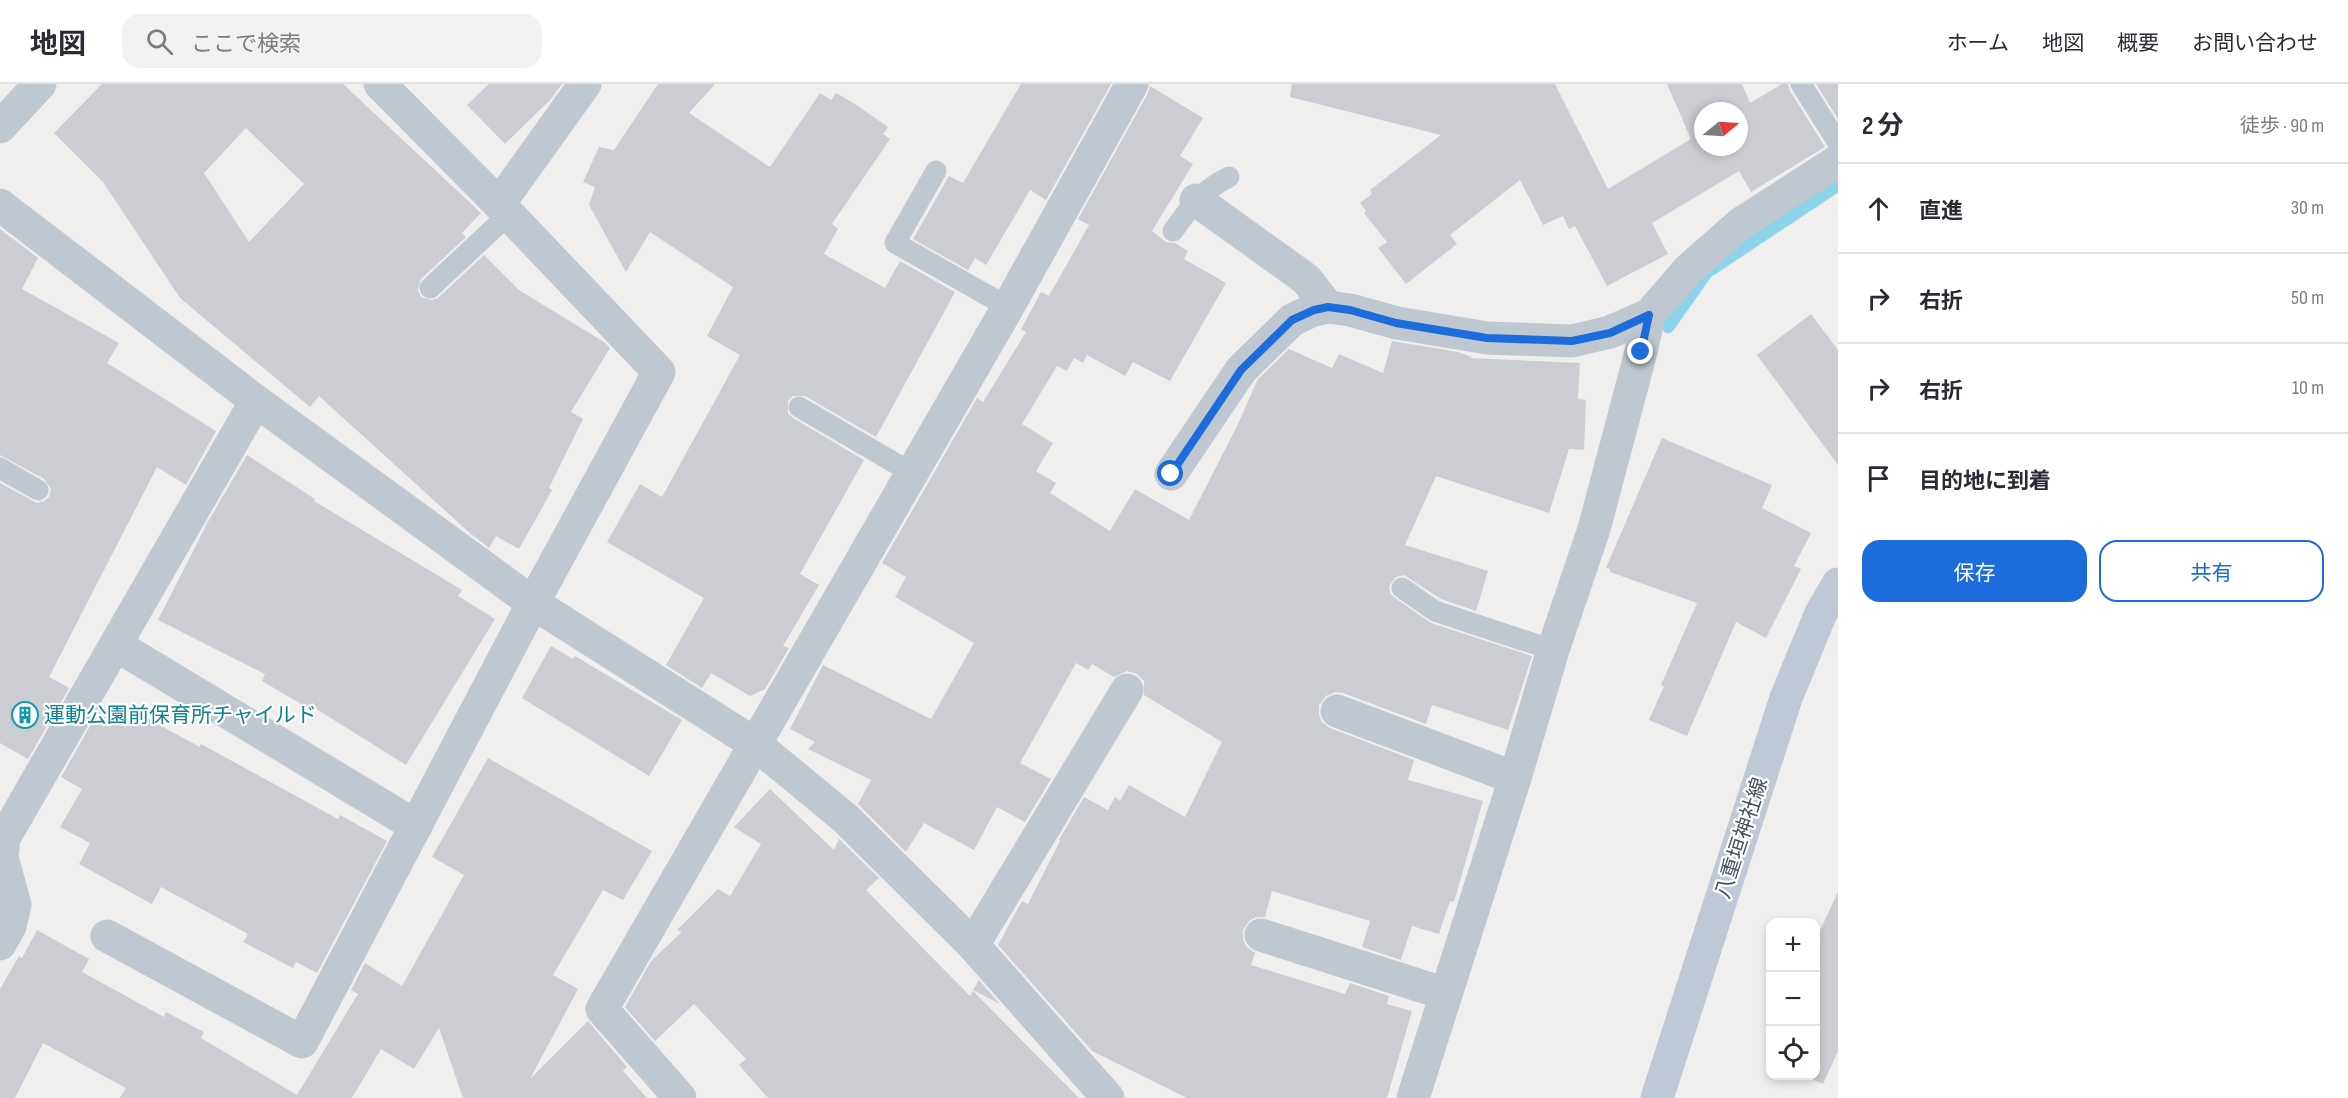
<!DOCTYPE html>
<html lang="ja">
<meta charset="utf-8">
<style>
body{margin:0;font-family:"Sofia Sans Condensed","Noto Sans JP",sans-serif;background:#f2f2f3;color:#2b2b33}
.controls{position:absolute;right:18px;bottom:18px;display:grid;overflow:hidden;border-radius:12px;box-shadow:0 3px 9px #0003}
.controls button{width:54px;height:54px;display:grid;place-items:center;padding:0;border:0;border-bottom:2px solid #e1e1e2;background:#fff;color:#2b2b33;font:30px sans-serif}
.compass{position:absolute;left:1694px;top:18px;width:54px;height:54px;border-radius:50%;background:#fff;box-shadow:0 3px 9px #0003;rotate:72deg}
.stop{position:absolute;width:18px;height:18px;margin:-14px;border:4px solid #1d6cdb;border-radius:50%;background:#fff}
.stop.end{background:#1d6cdb;border-color:#fff;box-shadow:0 2px 6px #0008}
.list{margin:0;padding:0;list-style:none}
h2{display:flex;justify-content:space-between;align-items:center;height:78px;margin:0;padding:0 24px;font-size:26px}
h2 small{font-size:20px;font-weight:400;color:#7c7c81}
.list li{display:grid;grid-template-columns:39px 1fr auto;gap:18px;align-items:center;box-sizing:border-box;height:90px;padding:0 24px;border-top:2px solid #e1e1e2}
.list b{display:block;font-size:22px;white-space:nowrap}
.list em{font-size:20px;font-style:normal;color:#7c7c81}
.actions{display:flex;gap:12px;padding:18px 24px}
.actions a{flex:1;padding:14px 0;border:2px solid #1d6cdb;border-radius:18px;text-align:center;font-size:21px;color:#1d6cdb}
.actions .main{background:#1d6cdb;color:#fff}
.icon{flex:none;width:33px;height:33px;fill:none;stroke:currentColor;stroke-width:2;stroke-linecap:round;stroke-linejoin:round}
.map{position:relative;flex:none;width:1838px;height:1014px;overflow:hidden}
header{display:flex;align-items:center;gap:36px;box-sizing:border-box;height:84px;padding:0 30px;background:#fff;border-bottom:2px solid #e1e1e2}
header strong{font-size:28px}
nav{display:flex;gap:33px;margin-inline-start:auto;font-size:21px}
.search{width:420px;height:54px;background:#f2f2f3;display:flex;align-items:center;gap:15px;box-sizing:border-box;padding:0 21px;border-radius:18px;color:#7c7c81;font-size:22px}
main{display:flex}
aside{flex:1;background:#fff}
.map>svg:first-child{display:block}
.lines{fill:none;stroke-linecap:round;stroke-linejoin:round}
.stream{stroke:#8bd4ea;stroke-width:14}
.building{fill:#cbcdd3;fill-rule:evenodd}
.service{stroke:#bfc8d0;stroke-width:21}
.minor{stroke:#bfc8d0;stroke-width:33}
.tertiary{stroke:#bfc8d0;stroke-width:33}
.secondary{stroke:#bfc9d5;stroke-width:33}
.route{stroke:#1d6cdb;stroke-width:8}
.labels{text-anchor:middle;stroke-width:4.5;stroke-linejoin:round;paint-order:stroke}
.culture-label{font-size:21px;fill:#0d838f;stroke:#fff;text-anchor:start}
.street-label{font-size:21px;fill:#47515b;stroke:#fff}
</style>
<header>
<strong>地図</strong>
<div class="search"><svg class="icon" aria-label="search" viewBox="0 0 24 24"><circle cx="10" cy="10" r="6"/><path d="M15 15l6 6"/></svg>ここで検索</div>
<nav><a>ホーム</a><a>地図</a><a>概要</a><a>お問い合わせ</a></nav>
</header>
<main>
<div class="map">
<svg width="1838" height="1014" viewBox="0 0 1838 1014">
<rect width="100%" height="100%" fill="#f1eeee"/>
<g class="lines">
<path class="stream" d="M1668 242 1706 188 1838 100"/>
</g>
<g class="building">
<path d="M102 0H343L481 129 462 149 466 153 421 195 418 206 421 213 432 216 438 214 484 171 519 206 604 258 610 264 571 328 583 335 549 404 552 406 519 465 496 452 489 464 471 450 319 312 310 323 180 214 103 98 54 49ZM246 44 304 100 249 158 204 89Z"/>
<path d="M489 0H562L550 16 505 60 467 21Z"/>
<path d="M658 0H715L689 29 770 83 820 9 831 16 836 9 855 20 888 43 883 50 890 55 832 140 838 145 824 170 885 204 900 177 955 208 876 353 805 312H793L788 317V329L793 334 864 376 800 490 819 501 783 562 789 564 765 605 750 612 711 589 702 604 666 581 704 514 607 458 640 400 662 413 740 271 707 252 733 203 650 148 626 188 589 121 595 103 583 98 599 63 614 66Z"/>
<path d="M1021 0H1111L1046 116 1030 106 986 181 975 174 968 186 913 155 949 92 963 99Z"/>
<path d="M1292 0H1555L1608 105 1691 55 1667 0H1742L1750 19 1782 0H1788L1790 7 1825 63 1751 108 1739 87 1652 139 1668 170 1607 202 1575 142 1569 145 1563 132 1543 141 1520 96 1450 151 1457 160 1406 200 1378 164 1387 158 1364 129 1366 127 1360 119 1372 110 1370 106 1441 51 1290 13ZM1703 27H1739V63H1703Z"/>
<path d="M1816 0H1838V35Z"/>
<path d="M1150 2 1203 34 1180 72 1193 80 1152 147 1166 158 1175 159 1188 167 1184 175 1226 199 1170 297 1133 278 1125 292 1087 271 1083 279 1074 274 1067 287 1057 282 1022 340 1053 359 1036 387 1056 399 1050 409 1110 447 1135 405 1189 436 1238 340 1258 295 1289 265 1332 284 1339 270 1383 289 1392 257 1458 268 1472 273 1470 274 1580 279 1578 315 1586 316 1584 366 1569 365 1549 429 1436 392 1405 461 1488 487 1476 527 1441 515 1404 491 1396 493 1389 502 1390 509 1395 514 1431 539 1532 572 1508 646 1432 621 1426 640 1343 609 1335 608 1326 612 1319 621V631L1322 638 1330 644 1414 676 1408 696 1483 717 1454 818 1450 817 1439 850 1412 842 1401 876 1362 863 1370 837 1272 807 1265 833H1256L1249 837 1243 846V856L1247 863 1255 869 1251 881 1345 910 1350 899 1389 912 1387 920 1412 927 1387 1014H1187L1092 967 998 861 1022 817 1028 820 1060 757 1059 756 1084 713 1108 726 1115 713 1120 717 1129 701 1185 733 1222 658 1144 611V597L1137 590 1127 587 1114 593 1092 580 1088 586 1076 579 1020 679 1051 695 1025 738 997 723 974 766 924 739 906 768 858 720 871 696 808 665 815 658 790 645 823 581 931 635 974 559 895 513 906 493 882 479 977 314 983 318 1026 248 1021 245 1041 208 1049 212 1089 141 1078 135 1148 9Z"/>
<path d="M0 145 38 174 22 205 119 259 107 279 216 347 186 401 157 383 49 593 69 604 28 675 0 659V399L37 419 44 417 49 413 51 405 44 395 0 371Z"/>
<path d="M1811 230 1838 266V381L1757 271Z"/>
<path d="M1662 354 1772 401 1762 424 1811 449 1794 482 1801 485 1766 554 1736 538 1687 652 1649 636 1664 602 1661 601 1697 519 1610 488V485L1606 484Z"/>
<path d="M247 371 315 415 314 417 462 506 458 512 495 535 406 681 310 621 308 624 262 597 265 590 158 536 209 436Z"/>
<path d="M551 562 573 575 575 572 682 636 649 692 522 614Z"/>
<path d="M124 622 200 663 201 660 338 735 340 731 387 757 317 889 296 878 293 884 243 858 248 850 161 803 152 820 79 780 90 759 60 743 82 705 61 693 101 623 118 632Z"/>
<path d="M488 674 652 767 623 816 603 806 553 891 578 905 530 995 588 937 627 983 623 987 647 1014H463L439 944 414 985 381 965 352 1014H120L126 1004 43 959 15 1014H0V905L19 872 22 874 37 846 89 875 82 888 164 933 166 928 204 948 201 954 297 1011 358 910 351 906 365 879 402 902 464 791 432 773Z"/>
<path d="M770 705 834 766 839 755 879 794 866 806 970 912 973 907 1079 1014H768L739 981 746 975 694 920 655 957 625 923 651 877 682 848 677 846 718 805 730 812 761 760 734 743Z"/>
<path d="M1838 808V967L1823 1000 1804 992H1815V857Z"/>
<path d="M979 896 1000 920 973 906Z"/>
</g>
<g class="lines">
<g class="service">
<path d="M1801 0 1838 59"/>
<path d="M936 87 895 159 1008 223"/>
<path d="M1173 147C1191 122 1201 107 1229 93"/>
<path d="M430 204 509 130"/>
<path d="M799 323 912 389"/>
<path d="M0 384 38 406"/>
<path d="M1402 504 1435 527 1553 566"/>
</g>
<g class="minor">
<path d="M380 0 499 120 585 0"/>
<path d="M1196 116 1306 195 1328 223"/>
<path d="M0 121 256 317 533 519 755 660 845 734 973 861 1108 1014"/>
<path d="M1171 390 1241 286 1292 236 1313 226 1328 223 1350 226 1397 239 1487 254 1572 257 1610 248 1649 231 1688 186 1740 140 1838 77"/>
<path d="M116 561 416 742"/>
<path d="M1337 627 1515 694"/>
<path d="M1261 851 1446 910"/>
<path d="M107 852 302 958 533 519 659 288 499 120"/>
<path d="M0 860 10 842 15 821 2 773 4 754 256 317"/>
<path d="M973 861 1127 606"/>
<path d="M680 1014 602 925 1008 223 1132 0"/>
<path d="M1413 1014 1515 694 1553 566 1594 445 1641 268 1649 231"/>
</g>
<path class="tertiary" d="M0 43 40 0"/>
<path class="secondary" d="M1657 1014 1786 614 1821 529 1838 500"/>
</g>
<g class="lines">
<path class="route" d="M1171 390 1241 286 1292 236 1314 226 1328 223 1350 226 1396 239 1487 254 1572 257 1610 249 1649 231 1641 268"/>
</g>
<defs>
<symbol id="building-ring" viewBox="-11 -11 22 22"><circle r="9.5" fill="#fff" stroke="#0f9aa8" stroke-width="1.5"/><path d="M-4-6H4V6H1V3H-1V6H-4ZM-2.5-4.3h1.7v1.8h-1.7ZM.8-4.3h1.7v1.8H.8ZM-2.5-1h1.7V.8h-1.7ZM.8-1h1.7V.8H.8Z" fill="#0f9aa8"/></symbol>
</defs>
<g fill-rule="evenodd">
<use href="#building-ring" x="10" y="616" width="30" height="30"/>
</g>
<g class="labels">
<g class="culture-label">
<text x="44" y="638">運動公園前保育所チャイルド</text>
</g>
<g class="street-label">
<text transform="translate(1741 754) rotate(-72)" y="7">八重垣神社線</text>
</g>
</g>
</svg>
<div class="controls">
<button>+</button>
<button>−</button>
<button><svg class="icon" aria-label="locate" viewBox="0 0 24 24"><circle cx="12" cy="12" r="6"/><path d="M12 2v4M12 18v4M2 12h4M18 12h4"/></svg></button>
</div>
<svg class="compass" viewBox="-18 -18 36 36"><path d="M0-13l5 13h-10z" fill="#e53935"/><path d="M0 13l5-13h-10z" fill="#7c7c81"/></svg>
<div class="stop" style="left:1171px;top:390px"></div>
<div class="stop end" style="left:1641px;top:268px"></div>
</div>
<aside>
<h2>2 分<small>徒歩 · 90 m</small></h2>
<ul class="list">
<li><svg class="icon" aria-label="ahead" viewBox="0 0 24 24"><path d="M12 20V5M6 11l6-6 6 6"/></svg><div><b>直進</b></div><em>30 m</em></li>
<li><svg class="icon" aria-label="right" viewBox="0 0 24 24"><path d="M7 20v-9h11M14 6l5 5-5 5"/></svg><div><b>右折</b></div><em>50 m</em></li>
<li><svg class="icon" aria-label="right" viewBox="0 0 24 24"><path d="M7 20v-9h11M14 6l5 5-5 5"/></svg><div><b>右折</b></div><em>10 m</em></li>
<li><svg class="icon" aria-label="arrive" viewBox="0 0 24 24"><path d="M6 21V4h12l-3 4 3 4H6"/></svg><div><b>目的地に到着</b></div></li>
</ul>
<div class="actions"><a class="main">保存</a><a>共有</a></div>
</aside>
</main>
